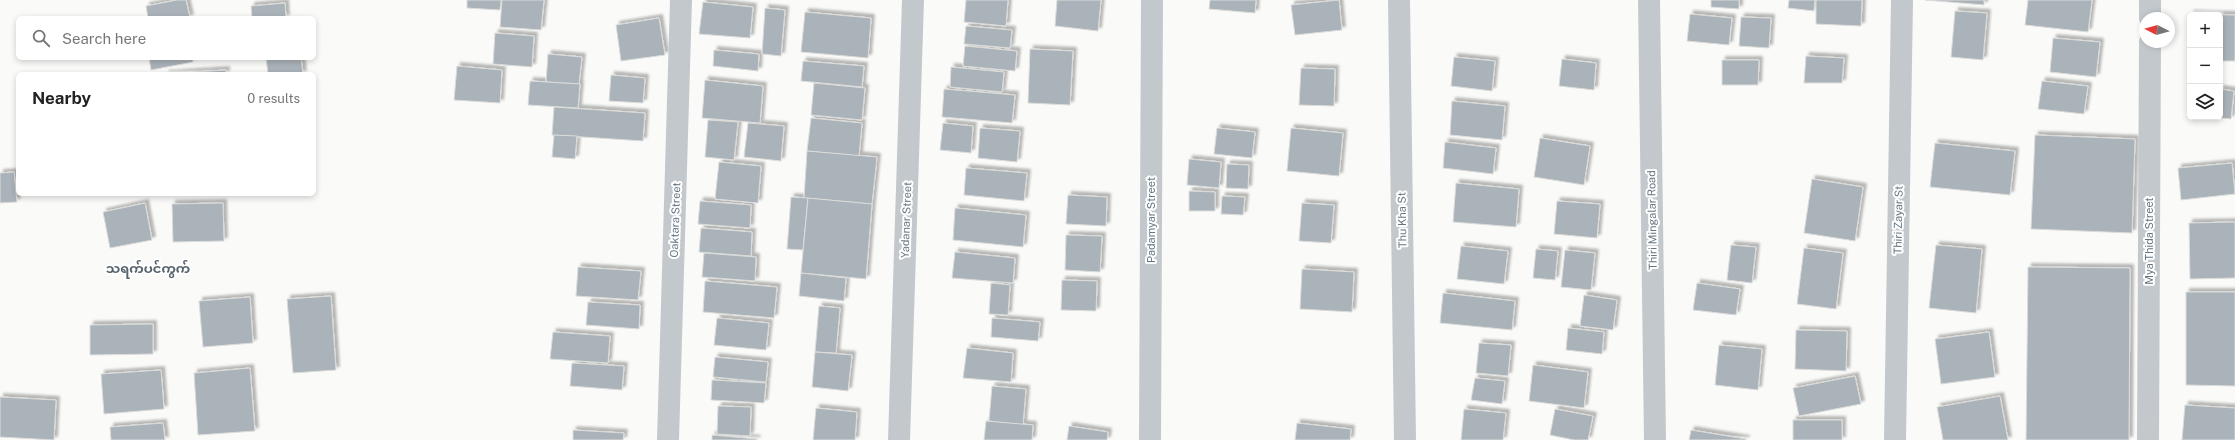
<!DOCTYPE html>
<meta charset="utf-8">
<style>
body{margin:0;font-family:"Public Sans","Noto Sans Myanmar",sans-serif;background:#f2f2f2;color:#222}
.controls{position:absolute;right:12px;top:12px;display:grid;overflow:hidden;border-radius:6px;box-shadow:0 2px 6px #0003}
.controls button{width:36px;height:36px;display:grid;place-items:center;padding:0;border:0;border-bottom:1px solid #e0e0e0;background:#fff;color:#222;font:20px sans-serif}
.compass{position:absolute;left:2139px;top:12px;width:36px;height:36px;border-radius:50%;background:#fff;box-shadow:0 2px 6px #0003;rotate:276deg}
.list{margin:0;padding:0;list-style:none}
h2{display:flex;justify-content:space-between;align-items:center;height:52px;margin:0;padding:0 16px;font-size:17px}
h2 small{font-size:13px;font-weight:400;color:#767676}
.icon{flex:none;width:22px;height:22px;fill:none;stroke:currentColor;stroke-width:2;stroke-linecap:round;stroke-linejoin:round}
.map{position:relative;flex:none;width:2235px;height:440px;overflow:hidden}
.search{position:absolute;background:#fff;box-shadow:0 2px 6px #0003;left:16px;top:16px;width:300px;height:44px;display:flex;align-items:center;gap:10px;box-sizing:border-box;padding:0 14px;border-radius:6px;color:#767676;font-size:15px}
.panel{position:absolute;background:#fff;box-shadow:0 2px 6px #0003;left:16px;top:72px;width:300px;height:124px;border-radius:6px}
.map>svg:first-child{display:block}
.building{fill:#aab3b9;stroke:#dcdcda;filter:url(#shadow)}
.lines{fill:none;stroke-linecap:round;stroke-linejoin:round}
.minor{stroke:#c3c8cc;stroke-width:22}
.labels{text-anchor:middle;stroke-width:4;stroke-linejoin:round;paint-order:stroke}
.street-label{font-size:11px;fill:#657683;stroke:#fff}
.quarter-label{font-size:13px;font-weight:bold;fill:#57646e;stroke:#fff}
</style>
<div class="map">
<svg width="2235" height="440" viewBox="0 0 2235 440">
<defs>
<filter id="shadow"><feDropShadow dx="3.5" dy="-3.5" stdDeviation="1" flood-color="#0004"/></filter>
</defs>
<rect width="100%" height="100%" fill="#fafaf8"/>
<g class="building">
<path d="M177 0H186L190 18H148L146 6Z"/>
<path d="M467 0H501L500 10 467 8Z"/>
<path d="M502 0H544L541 30 500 27Z"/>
<path d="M966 0H1008L1006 26 964 22Z"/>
<path d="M1057 0H1101L1098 31 1055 26Z"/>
<path d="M1210 0H1256L1255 13 1209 9Z"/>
<path d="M1339 0 1342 30 1295 35 1291 5Z"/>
<path d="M1711 0H1739V9L1711 7Z"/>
<path d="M1789 0H1815L1814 11 1788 8Z"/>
<path d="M1816 0H1862L1861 26 1816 24Z"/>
<path d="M1925 0H1984V5Z"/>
<path d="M2028 0H2092L2088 32 2025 25Z"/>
<path d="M703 2 753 7 750 38 699 34Z"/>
<path d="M285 3 286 18H252L251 6Z"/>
<path d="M765 8 785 10 781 56 762 54Z"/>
<path d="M1955 11 1987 13 1983 60 1951 57Z"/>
<path d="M805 12 871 18 868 58 801 52Z"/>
<path d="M1690 14 1732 18 1729 45 1687 41Z"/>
<path d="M2190 14 2235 15V61H2220V15Z"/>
<path d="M1741 17 1771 18 1769 48 1739 46Z"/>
<path d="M659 18 665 55 621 61 616 25Z"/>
<path d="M966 26 1012 30 1010 48 964 44Z"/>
<path d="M495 33 534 36 532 67 493 64Z"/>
<path d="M2053 38 2100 42 2096 77 2050 72Z"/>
<path d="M965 46 1017 51 1015 71 963 66Z"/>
<path d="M1030 49 1073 51 1070 105 1028 103Z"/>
<path d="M714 50 759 54 758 71 713 66Z"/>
<path d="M548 54 582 57 579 84 546 82Z"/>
<path d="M1806 56 1844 58 1842 83H1804Z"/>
<path d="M1454 57 1495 61 1492 91 1451 86Z"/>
<path d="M149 58H193V62L151 70Z"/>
<path d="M266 58H301L303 74H268Z"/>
<path d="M1562 59 1596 63 1594 90 1559 86Z"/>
<path d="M1722 60H1759L1758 85H1722Z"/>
<path d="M803 61 864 66 862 87 801 81Z"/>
<path d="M457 66 502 70 500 103 454 100Z"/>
<path d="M951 67 1004 72 1002 92 950 87Z"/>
<path d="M1301 68 1335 69 1334 106 1299 105Z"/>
<path d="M226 70V74H165Z"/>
<path d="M611 75 645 78 643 103 609 101Z"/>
<path d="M705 80 763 86 760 123 702 118Z"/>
<path d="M530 81 580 84 578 108 528 105Z"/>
<path d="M2042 81 2088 86 2084 114 2038 109Z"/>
<path d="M814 83 865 88 862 120 811 115Z"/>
<path d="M944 89 1015 95 1012 123 942 117Z"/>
<path d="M2220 89 2234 91 2231 119 2212 117H2220Z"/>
<path d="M1452 101 1505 106 1502 140 1450 135Z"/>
<path d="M554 107 645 113 643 141 552 135Z"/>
<path d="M811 118 862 123 859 156 807 151Z"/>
<path d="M708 120 738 122 734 160 705 157Z"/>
<path d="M748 123 784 126 781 161 744 157Z"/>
<path d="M943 123 973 126 971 153 940 150Z"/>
<path d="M980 128 1020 131 1017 162 978 158Z"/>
<path d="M1217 128 1255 132 1252 158 1214 154Z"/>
<path d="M1291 128 1343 133 1339 176 1287 171Z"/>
<path d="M554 135 577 136 575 159 552 157Z"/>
<path d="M2035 135 2135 139 2132 233 2031 229Z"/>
<path d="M1540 138 1590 146 1584 185 1534 177Z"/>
<path d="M1445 142 1496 148 1493 174 1443 168Z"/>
<path d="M1935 143 2015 151 2010 195 1930 187Z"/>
<path d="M807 151 877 157 872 204 804 198Z"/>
<path d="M1189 159 1221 162 1219 188 1187 185Z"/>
<path d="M719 162 761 166 758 203 715 199Z"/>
<path d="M2232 163 2235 194 2181 200 2178 168Z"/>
<path d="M1227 164 1249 165 1248 189 1226 188Z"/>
<path d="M966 168 1027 173 1024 201 964 195Z"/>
<path d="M14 172 17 202 0 203V173Z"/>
<path d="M1812 179 1863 187 1855 241 1804 233Z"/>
<path d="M1456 183 1519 189 1516 227 1453 222Z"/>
<path d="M1189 191 1215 192V211H1189Z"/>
<path d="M1068 195 1107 197 1106 226 1066 224Z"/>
<path d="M1222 196 1245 197 1243 215 1221 214Z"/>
<path d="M791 197 808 198 803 250 787 249Z"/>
<path d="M808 198 872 204 866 279 801 273Z"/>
<path d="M700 201 751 205 750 228 698 224Z"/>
<path d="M1557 201 1600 204 1597 238 1554 234Z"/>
<path d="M145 203 152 240 110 248 103 212Z"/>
<path d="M223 203 224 241 173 242 172 204Z"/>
<path d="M1302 203 1334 205 1331 243 1299 241Z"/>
<path d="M955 208 1026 215 1023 247 953 240Z"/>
<path d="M2235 222V278L2190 279 2189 223Z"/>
<path d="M701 228 752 232 751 256 699 252Z"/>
<path d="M1066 235 1102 236 1100 272 1065 270Z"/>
<path d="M1731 245 1756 247 1752 283 1727 280Z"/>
<path d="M1936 245 1982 249 1976 313 1929 308Z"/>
<path d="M1461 246 1508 251 1504 284 1457 279Z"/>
<path d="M1804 248 1843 253 1836 309 1797 304Z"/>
<path d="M1536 249 1558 251 1555 280 1533 278Z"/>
<path d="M1565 250 1595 253 1591 290 1561 287Z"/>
<path d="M955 252 1015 258 1013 283 952 278Z"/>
<path d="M704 253 756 257 755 281 702 277Z"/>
<path d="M578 267 641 271 638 300 576 296Z"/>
<path d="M2028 267 2130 268 2129 440H2026Z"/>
<path d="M1302 269 1354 272 1352 312 1300 309Z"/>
<path d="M801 273 846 278 844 301 799 296Z"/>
<path d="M1062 280 1097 281 1096 311 1061 310Z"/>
<path d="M705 281 777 287 774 318 703 312Z"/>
<path d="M991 283 1010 285 1008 315 989 314Z"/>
<path d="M1697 283 1740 289 1736 315 1693 310Z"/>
<path d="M2186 292H2235V386L2186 385Z"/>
<path d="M1443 293 1515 301 1512 330 1440 323Z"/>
<path d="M1584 295 1617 300 1613 330 1580 326Z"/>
<path d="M331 296 336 370 293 373 287 299Z"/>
<path d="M250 297 253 343 203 347 199 301Z"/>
<path d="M588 302 640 305 639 329 586 325Z"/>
<path d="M819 306 840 308 836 353 815 352Z"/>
<path d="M717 318 769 323 766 350 714 345Z"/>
<path d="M992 318 1040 322 1038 341 991 337Z"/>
<path d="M153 324V354L90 355V325Z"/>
<path d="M1568 328 1604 332 1602 354 1566 350Z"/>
<path d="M1796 330 1847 331 1846 371 1795 369Z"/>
<path d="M553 332 610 336 608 363 550 359Z"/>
<path d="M1989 332 1995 377 1941 384 1935 339Z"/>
<path d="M1479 343 1511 345 1508 376 1476 373Z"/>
<path d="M1719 345 1762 349 1758 390 1715 385Z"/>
<path d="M967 348 1013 353 1011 382 963 378Z"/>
<path d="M815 352 852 355 848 391 812 387Z"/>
<path d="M715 357 768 362 766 382 713 377Z"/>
<path d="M572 363 624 366 622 390 570 386Z"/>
<path d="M1533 365 1588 372 1584 408 1529 401Z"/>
<path d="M250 368 255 431 198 435 194 373Z"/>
<path d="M161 370 164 409 104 414 101 374Z"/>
<path d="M1855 376 1861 404 1799 416 1793 388Z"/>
<path d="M1475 378 1505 381 1502 404 1471 400Z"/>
<path d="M712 380 766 383 764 403 711 400Z"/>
<path d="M992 386 1026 389 1023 425 989 421Z"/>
<path d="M2000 396 2008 440H1943L1937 407Z"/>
<path d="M0 397 56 400 54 440 0 437Z"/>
<path d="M2185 405 2235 408V440H2182Z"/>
<path d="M718 406 751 407 750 436 717 434Z"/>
<path d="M816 408 857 412 855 440H813Z"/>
<path d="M1464 409 1506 413 1503 440H1461Z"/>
<path d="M1555 409 1593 416 1588 440H1574L1550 435Z"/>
<rect x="1793" y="420" width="49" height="20"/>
<path d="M986 421 1033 425 1032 440H984Z"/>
<path d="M163 423 165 440H111L110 427Z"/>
<path d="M1297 423 1351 429 1350 440H1295Z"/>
<path d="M1069 426 1108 432 1107 440H1067Z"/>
<path d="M573 430 624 433 623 440H573Z"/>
<path d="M1691 430 1746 439V440H1689Z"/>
<path d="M712 435 757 439V440H712Z"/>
</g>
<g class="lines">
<g class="minor">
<path d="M1399 0 1405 440"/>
<path d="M1649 0 1655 440"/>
<path d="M2150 18V0"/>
<path d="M668 440 681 0"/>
<path d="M899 440 913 0"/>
<path d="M1150 440 1152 0"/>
<path d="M1895 440 1902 0"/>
<path d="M2148 440 2150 42"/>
</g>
</g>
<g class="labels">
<g class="street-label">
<text transform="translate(675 220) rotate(-88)" y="4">Oaktara Street</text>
<text transform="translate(906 220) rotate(-88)" y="4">Yadanar Street</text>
<text transform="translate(1151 220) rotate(-90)" y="4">Padamyar Street</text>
<text transform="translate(1402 220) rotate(-91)" y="4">Thu Kha St</text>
<text transform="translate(1652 220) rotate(-91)" y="4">Thiri Mingalar Road</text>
<text transform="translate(1898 220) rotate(-89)" y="4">Thiri Zayar St</text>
<text transform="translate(2149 241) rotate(-90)" y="4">Mya Thida Street</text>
</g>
<g class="quarter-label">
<text x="148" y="273">သရက်ပင်ကွက်</text>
</g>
</g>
</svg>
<div class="controls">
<button>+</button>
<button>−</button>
<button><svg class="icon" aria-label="layers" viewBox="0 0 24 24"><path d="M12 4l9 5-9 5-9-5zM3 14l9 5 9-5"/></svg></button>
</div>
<svg class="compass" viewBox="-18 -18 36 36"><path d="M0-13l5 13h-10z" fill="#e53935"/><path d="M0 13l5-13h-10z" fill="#767676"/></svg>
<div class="search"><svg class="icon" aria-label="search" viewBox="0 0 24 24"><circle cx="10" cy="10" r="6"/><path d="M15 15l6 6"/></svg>Search here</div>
<section class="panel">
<h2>Nearby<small>0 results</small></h2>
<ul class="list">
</ul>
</section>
</div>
